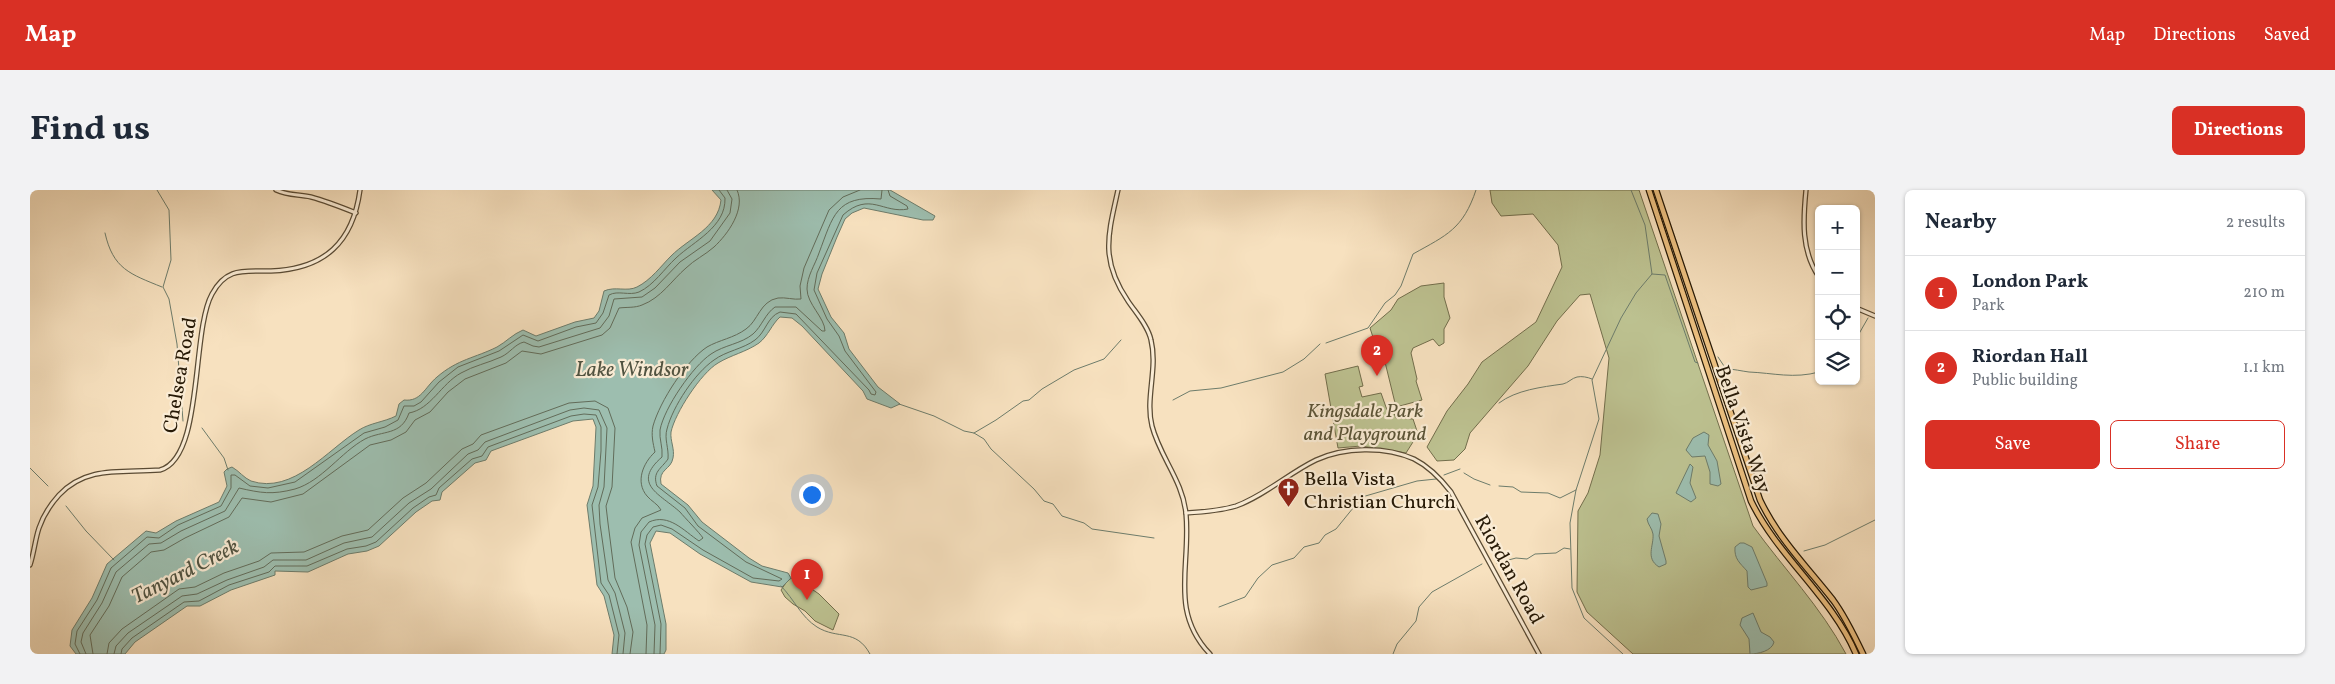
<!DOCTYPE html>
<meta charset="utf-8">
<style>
body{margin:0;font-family:Vollkorn,serif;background:#f2f2f3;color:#1f2937}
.controls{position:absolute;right:15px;top:15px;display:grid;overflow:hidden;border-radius:8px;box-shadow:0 1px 4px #0004}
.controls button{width:45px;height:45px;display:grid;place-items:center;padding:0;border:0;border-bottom:1px solid #e0e1e3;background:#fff;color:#1f2937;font:25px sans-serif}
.you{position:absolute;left:781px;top:304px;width:18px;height:18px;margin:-12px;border:4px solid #fff;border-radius:50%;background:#1a73e8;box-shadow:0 0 0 8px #1a73e833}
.badge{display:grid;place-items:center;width:32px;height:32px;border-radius:50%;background:#d93025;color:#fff;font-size:16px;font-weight:700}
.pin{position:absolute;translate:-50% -41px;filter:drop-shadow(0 1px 2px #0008)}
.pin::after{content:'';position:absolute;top:26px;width:18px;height:15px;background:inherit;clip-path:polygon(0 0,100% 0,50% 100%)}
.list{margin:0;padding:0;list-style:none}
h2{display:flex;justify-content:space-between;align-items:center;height:65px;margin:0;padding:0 20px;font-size:21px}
h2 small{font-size:16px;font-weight:400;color:#747a83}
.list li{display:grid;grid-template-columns:32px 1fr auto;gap:15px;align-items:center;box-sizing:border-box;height:75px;padding:0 20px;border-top:1px solid #e0e1e3}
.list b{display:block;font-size:19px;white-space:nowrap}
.list p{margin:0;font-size:16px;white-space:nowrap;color:#747a83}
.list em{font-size:16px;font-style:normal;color:#747a83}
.actions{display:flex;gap:10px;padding:15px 20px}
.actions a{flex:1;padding:11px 0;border:1px solid #d93025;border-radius:8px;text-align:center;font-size:18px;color:#d93025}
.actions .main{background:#d93025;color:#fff}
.icon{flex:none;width:28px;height:28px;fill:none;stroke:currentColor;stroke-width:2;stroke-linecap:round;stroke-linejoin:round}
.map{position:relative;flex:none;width:1845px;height:464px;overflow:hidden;border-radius:8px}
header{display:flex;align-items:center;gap:30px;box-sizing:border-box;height:70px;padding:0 25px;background:#d93025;color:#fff}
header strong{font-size:24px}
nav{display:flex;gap:28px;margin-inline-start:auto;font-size:18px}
.intro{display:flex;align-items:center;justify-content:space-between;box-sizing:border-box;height:120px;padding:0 30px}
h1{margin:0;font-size:35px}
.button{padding:12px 22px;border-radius:8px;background:#d93025;color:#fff;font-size:18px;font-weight:700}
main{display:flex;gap:30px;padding:0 30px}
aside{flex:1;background:#fff;border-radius:8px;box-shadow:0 1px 4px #0004}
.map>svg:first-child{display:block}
.green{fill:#bdc291;stroke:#726e4c}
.water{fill:#9dbeaf;stroke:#6d7c6b}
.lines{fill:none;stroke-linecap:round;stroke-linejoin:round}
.shore{stroke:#626c5a;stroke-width:1}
.stream{stroke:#6d7c6b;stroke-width:1}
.minor-casing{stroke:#5a4b34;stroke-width:5.5}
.major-casing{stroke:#261906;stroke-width:7}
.minor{stroke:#faecd5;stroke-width:3}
.major{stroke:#ecc080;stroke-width:4.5}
.labels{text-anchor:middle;stroke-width:4.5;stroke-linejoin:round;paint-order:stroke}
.street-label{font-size:20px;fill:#261906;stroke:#faecd5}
.park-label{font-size:20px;font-style:italic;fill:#5b5437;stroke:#faecd5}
.poi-label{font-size:20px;fill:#261906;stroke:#faecd5;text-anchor:start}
.water-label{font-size:21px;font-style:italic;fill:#505341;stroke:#faecd5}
</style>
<header>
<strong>Map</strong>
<nav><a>Map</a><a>Directions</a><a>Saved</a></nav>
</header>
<div class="intro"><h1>Find us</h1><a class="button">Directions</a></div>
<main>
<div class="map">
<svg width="1845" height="464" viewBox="0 0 1845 464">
<rect width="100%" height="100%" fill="#f7e1bf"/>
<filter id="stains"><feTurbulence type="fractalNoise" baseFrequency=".004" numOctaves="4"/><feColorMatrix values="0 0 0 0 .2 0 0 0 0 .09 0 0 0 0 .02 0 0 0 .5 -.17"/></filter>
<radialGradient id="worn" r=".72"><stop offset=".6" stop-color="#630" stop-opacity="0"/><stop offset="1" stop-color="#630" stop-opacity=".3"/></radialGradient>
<g class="green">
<path d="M1460 0H1609L1723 336C1754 379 1791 417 1816 464H1603L1557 422 1547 402 1548 321 1558 303 1570 265 1579 168 1560 104 1550 105 1527 131 1498 176 1440 243 1435 259 1424 270 1407 271 1397 257 1417 221 1438 194 1452 172 1506 132 1532 77 1528 55 1503 24 1471 26 1462 13Z"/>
<path d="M1414 93V107L1420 128 1414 139V153L1409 156 1403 149 1383 158 1381 163 1387 189 1386 191 1392 210 1366 217 1354 168 1349 166 1340 138 1361 120 1368 109 1391 96Z"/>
<path d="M1328 176 1333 196 1329 197 1332 207 1351 203 1357 220 1362 219 1366 228 1383 229 1388 244 1376 263 1331 256 1308 258 1295 184Z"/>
<path d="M764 387 789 404 809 424 803 440 785 431 775 421 763 414 755 407 751 400 758 390Z"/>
</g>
<g class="water">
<path d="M682 0H860L905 26 903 30H893L834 18 822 23 815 29 807 47 792 84 788 99 801 127 814 143 819 159 848 197 870 214 861 218 837 209 833 201 772 136 762 128 750 127C742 134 738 146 729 153 716 162 701 165 688 173 671 183 645 223 641 242 640 251 645 259 643 268 641 280 628 279 631 294L658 315 672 332 719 368 732 376 758 383 761 388 752 397 721 392 670 364 640 343 626 341 620 353 636 434V460L634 464H582L584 445 574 406 567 395 557 315 563 296 566 237 563 229 543 231 461 261 456 270 445 273 412 302 410 310 402 311 386 322 349 356 337 361 318 364 278 382 245 381V385L201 400 170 416H157L105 452 95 464H46L40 456 42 440 62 408 77 374 116 341 126 343 146 331 189 312 197 296 194 282 197 279 202 277C209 281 214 288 221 291 263 305 298 259 329 240 340 233 354 232 366 226L369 214 374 210C391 212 395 197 407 187 428 169 445 168 467 157 476 152 483 144 493 140L506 146 545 132 564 128 569 121 574 101C585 96 597 102 607 97 621 90 631 76 641 66 659 48 688 38 691 10Z"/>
<path d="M1674 242 1679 245 1678 255 1687 271 1691 294 1688 296 1680 294V282L1675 266 1662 267 1656 260 1663 248Z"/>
<path d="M1660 274 1663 277 1660 293 1666 308 1661 312 1646 303Z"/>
<path d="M1622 323 1628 324 1631 334 1629 346 1636 371V374L1629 377C1615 368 1624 356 1623 344 1622 338 1618 335 1617 329Z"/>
<path d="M1710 353H1714L1722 357 1737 393V396L1721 400 1718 397 1717 381C1710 373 1704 369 1705 357Z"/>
<path d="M1723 423 1731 442 1740 447 1744 452C1742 461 1728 464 1720 464L1719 449 1710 435 1712 428Z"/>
</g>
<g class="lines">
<g class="shore">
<path d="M50 464 45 454 47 441 67 410 81 378 117 347 129 348 148 335 191 316 201 298V285H205L220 296 238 298 265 292 334 243 355 237 368 230 374 216H384L391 212 409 192 428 177 469 161 493 145 508 151 546 137 566 133 573 123 579 105C588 100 599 106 609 102 624 95 634 79 646 68 664 51 696 37 695 8L689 0"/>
<path d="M56 464 51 452 53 443 72 413 86 382 119 354 131 353 151 341 195 321 209 298C231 303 242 305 265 299 292 291 311 262 335 249 353 240 371 246 379 223 401 219 411 194 431 183 443 176 458 173 471 167 480 163 485 154 494 152L503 156 509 157 570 138 579 126 584 109 612 107 625 98 650 72 680 51 700 23 702 9 697 0"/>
<path d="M63 464 60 445 79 416 92 387 121 362 134 360 155 348 199 327 212 308 241 312 273 304 340 255 361 250 376 242 385 230 400 222 418 202 435 189 476 173 492 161 511 164 572 145 580 138 589 118C597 117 605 118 612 115 631 108 642 90 656 78 664 70 675 65 684 57 698 44 716 19 707 0"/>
<path d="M77 464 79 453 92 439 149 399 165 397 194 383 229 371 241 363 274 362 312 346 338 340 373 308 396 293 432 259 443 254 451 245 539 213 565 211 578 218 585 238 582 297 576 316 578 333 585 388 597 417 603 442 600 464"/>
<path d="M84 464 86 456 98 443 152 406 167 404 197 390 234 377 243 370H276L314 353 342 347 379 313 401 299 438 264 448 260 455 252 540 220 554 218 569 220 577 238 574 297 569 315 570 334 578 390 585 403 595 443 593 464"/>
<path d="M91 464 92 459 102 448 154 412 169 411 199 395 239 382 245 376H277L317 359 336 356 346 352 383 318 399 307 406 305 409 298 442 269 452 266 458 257 541 226 554 224 566 225 571 237V261L568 297 562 315 571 393 579 405 589 445 587 464"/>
<path d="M616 464 617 435 601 352 605 338 612 328 631 320C628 314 621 311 617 306 605 292 613 273 625 262 623 253 621 245 623 236 630 211 656 171 677 157 689 150 704 148 716 139 728 131 730 111 748 108 755 107 764 110 771 109L770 96 774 78 799 20 813 7 830 0"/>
<path d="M624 464 625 435 609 355 611 342 619 332C639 323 654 341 669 351L673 348C669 342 655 328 650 322 630 304 601 294 632 267 633 257 629 249 630 240 634 218 663 176 681 164 694 155 711 154 723 144 732 136 735 124 745 117H766L792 141H795C795 128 777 114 777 99 777 86 785 75 789 63 803 26 806 5 851 9L852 0"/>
<path d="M630 464 631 434 615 354 617 345 623 337 631 335 642 339 673 360 723 388 749 391 752 389 716 372 668 336 655 318 627 296C622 282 631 279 638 269 639 258 634 249 637 239 643 216 665 183 684 170 696 161 713 159 725 150 736 142 737 127 750 122L766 124 839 200 841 204 845 205 846 202 815 161 809 146 797 129 784 100 787 83 813 25C840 1 853 24 878 19L877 16 860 6 858 0"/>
</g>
<g class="stream">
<path d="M127 0 139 20 141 70 133 97 139 109 147 154 153 231"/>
<path d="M75 43C83 79 100 84 132 97"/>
<path d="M1622 84 1635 85 1665 172 1668 173"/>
<path d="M1826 149 1838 128"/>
<path d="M1296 153 1338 138 1355 113 1365 105 1371 96 1383 64C1417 45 1433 39 1446 0"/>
<path d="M1688 167 1696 179C1704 179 1711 181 1719 182 1743 183 1764 189 1789 182"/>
<path d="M1143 210 1160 201 1191 198 1253 182 1274 169 1290 154"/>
<path d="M1469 213C1486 200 1512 197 1533 194 1538 193 1542 188 1547 187 1552 186 1557 187 1562 189"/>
<path d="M869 214 904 226 934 241 944 243 954 249 961 259 1004 299 1014 311 1023 314 1032 326 1054 333 1062 339 1124 348"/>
<path d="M172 238 194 268 198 280"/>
<path d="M944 243 966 230 993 211 999 210 1012 199 1044 180 1074 169 1091 150"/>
<path d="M0 278 18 296"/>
<path d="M1434 283 1444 289 1460 295"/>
<path d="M1414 285 1430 279"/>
<path d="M1469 296 1483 297 1491 302 1518 303 1530 308 1546 300"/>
<path d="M36 316 56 341 84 370"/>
<path d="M1774 361 1795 355 1845 330"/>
<path d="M1467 373 1486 368 1497 369 1505 364 1526 363 1534 358 1540 359"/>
<path d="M751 396C764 409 771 427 787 437 808 450 826 438 840 464"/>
<path d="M1189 417 1215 407 1228 388 1242 375 1264 368 1274 357 1289 353 1295 345 1306 339 1332 307 1387 291 1406 289"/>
<path d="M1363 464 1367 454 1386 431 1389 417 1402 402 1452 374"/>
<path d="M1593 464 1554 428 1542 398 1540 333 1546 300 1569 229 1562 190 1591 128 1606 103 1622 84 1615 35 1601 0"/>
</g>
<defs>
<g id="minor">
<path d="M246 0C259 6 268 4 281 7 296 11 311 17 326 23"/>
<path d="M1088 0C1078 45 1070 70 1098 111 1106 123 1118 136 1121 150 1128 179 1115 208 1122 236 1130 267 1153 291 1156 324 1161 376 1139 421 1180 464"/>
<path d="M1776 0C1773 30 1771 61 1789 87"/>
<path d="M1826 118 1845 126"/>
<path d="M1156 323C1173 322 1190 321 1206 316 1234 306 1259 283 1286 270 1314 257 1355 256 1384 269 1398 276 1411 289 1421 302L1509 464"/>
<path d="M0 375C4 363 5 350 9 338 13 326 20 315 29 305 57 275 93 283 130 280 174 268 161 142 182 104 197 76 215 82 241 81 295 79 323 52 330 0"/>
</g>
<g id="major">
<path d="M1619 0 1721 311C1748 367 1802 407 1826 464"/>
<path d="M1626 0 1730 310C1748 348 1777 377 1803 410 1815 426 1824 445 1833 464"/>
</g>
</defs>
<use href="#minor" class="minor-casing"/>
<use href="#major" class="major-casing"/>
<use href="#minor" class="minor"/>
<use href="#major" class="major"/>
</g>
<defs>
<symbol id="church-pin" viewBox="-11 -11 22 30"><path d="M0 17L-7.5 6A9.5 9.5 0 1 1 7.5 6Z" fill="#8f2418" stroke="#faecd5"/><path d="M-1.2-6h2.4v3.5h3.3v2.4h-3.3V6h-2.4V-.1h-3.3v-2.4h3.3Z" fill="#fff"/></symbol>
</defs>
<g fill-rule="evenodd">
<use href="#church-pin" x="1246" y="286" width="25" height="34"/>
</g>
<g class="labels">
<g class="street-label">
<text transform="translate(149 185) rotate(-80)" y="7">Chelsea Road</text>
<text transform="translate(1714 239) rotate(71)" y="7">Bella Vista Way</text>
<text transform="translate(1480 379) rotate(61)" y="7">Riordan Road</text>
</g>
<g class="park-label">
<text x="1335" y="227">Kingsdale Park<tspan x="1335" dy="23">and Playground</tspan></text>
</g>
<g class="poi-label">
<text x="1274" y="295">Bella Vista<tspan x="1274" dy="23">Christian Church</tspan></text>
</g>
<g class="water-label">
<text x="602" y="186">Lake Windsor</text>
<text transform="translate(155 381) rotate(-27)" y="7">Tanyard Creek</text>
</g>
</g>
<rect width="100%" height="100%" filter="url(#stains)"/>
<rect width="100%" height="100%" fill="url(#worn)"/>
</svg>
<div class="controls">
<button>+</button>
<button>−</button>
<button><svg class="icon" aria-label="locate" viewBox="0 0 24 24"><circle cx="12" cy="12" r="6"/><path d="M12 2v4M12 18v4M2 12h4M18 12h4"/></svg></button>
<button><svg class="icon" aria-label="layers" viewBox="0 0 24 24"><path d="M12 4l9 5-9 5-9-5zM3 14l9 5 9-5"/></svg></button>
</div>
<div class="you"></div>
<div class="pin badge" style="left:777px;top:410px">1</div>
<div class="pin badge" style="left:1347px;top:186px">2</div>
</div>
<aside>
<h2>Nearby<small>2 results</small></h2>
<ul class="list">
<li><span class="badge">1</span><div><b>London Park</b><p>Park</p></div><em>210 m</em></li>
<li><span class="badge">2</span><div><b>Riordan Hall</b><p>Public building</p></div><em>1.1 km</em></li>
</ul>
<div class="actions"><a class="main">Save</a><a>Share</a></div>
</aside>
</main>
